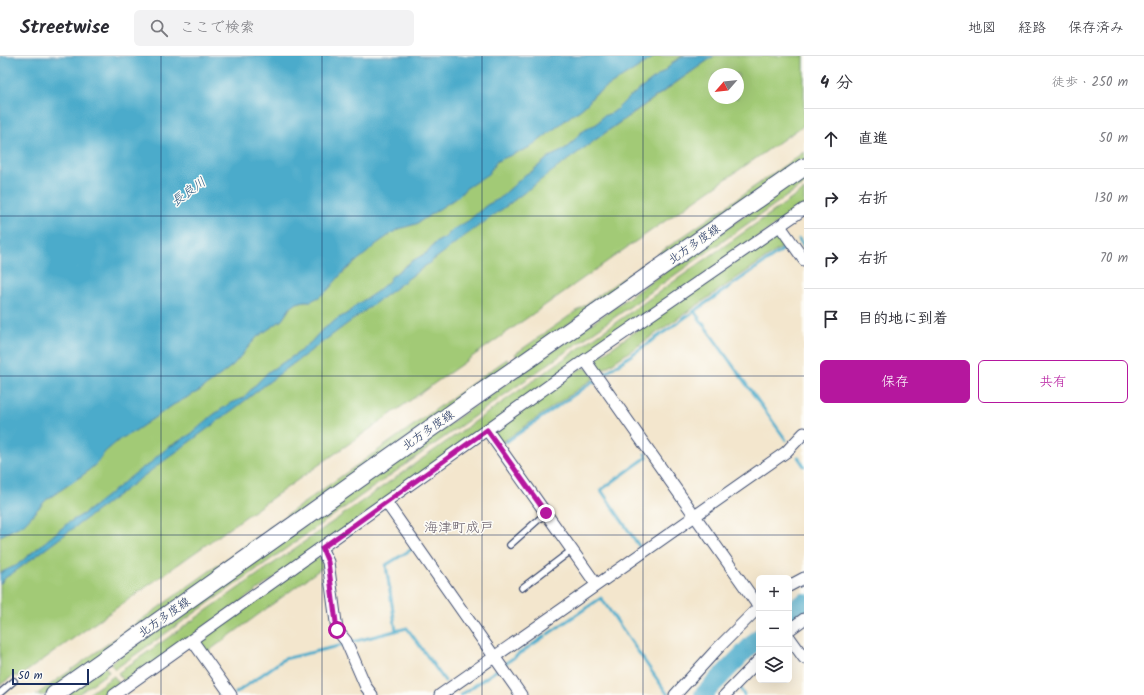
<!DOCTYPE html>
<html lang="ja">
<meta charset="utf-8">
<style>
body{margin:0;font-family:Kalam,"Klee One",sans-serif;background:#f2f2f3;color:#2b2b33}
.controls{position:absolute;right:12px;bottom:12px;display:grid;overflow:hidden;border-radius:6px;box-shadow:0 4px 16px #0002}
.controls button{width:36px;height:36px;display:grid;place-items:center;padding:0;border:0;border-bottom:1px solid #e1e1e2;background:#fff;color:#2b2b33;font:20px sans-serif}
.compass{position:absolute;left:708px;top:12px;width:36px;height:36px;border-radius:50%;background:#fff;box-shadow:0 4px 16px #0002;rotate:242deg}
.scale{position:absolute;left:12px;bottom:10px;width:77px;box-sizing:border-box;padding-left:4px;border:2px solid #1b2f5e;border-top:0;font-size:11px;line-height:14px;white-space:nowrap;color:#1b2f5e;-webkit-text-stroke:3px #fdfcf7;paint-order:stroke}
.stop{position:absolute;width:12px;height:12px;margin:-9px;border:3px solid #b5179e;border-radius:50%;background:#fff}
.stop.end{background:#b5179e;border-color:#fff;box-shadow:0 1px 4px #0008}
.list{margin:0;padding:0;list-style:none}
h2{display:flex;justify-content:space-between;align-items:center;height:52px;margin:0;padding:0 16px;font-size:17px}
h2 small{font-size:13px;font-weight:400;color:#7c7c81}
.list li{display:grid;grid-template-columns:26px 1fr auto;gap:12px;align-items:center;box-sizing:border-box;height:60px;padding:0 16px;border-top:1px solid #e1e1e2}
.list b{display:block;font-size:15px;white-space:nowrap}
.list em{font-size:13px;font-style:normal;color:#7c7c81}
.actions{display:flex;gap:8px;padding:12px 16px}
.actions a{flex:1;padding:9px 0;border:1px solid #b5179e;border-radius:6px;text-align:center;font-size:14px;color:#b5179e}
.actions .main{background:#b5179e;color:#fff}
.icon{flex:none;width:22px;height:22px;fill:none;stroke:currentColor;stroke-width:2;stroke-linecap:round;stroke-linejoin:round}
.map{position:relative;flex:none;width:804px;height:639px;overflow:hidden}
header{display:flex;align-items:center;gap:24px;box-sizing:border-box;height:56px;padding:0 20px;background:#fff;border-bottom:1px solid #e1e1e2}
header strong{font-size:19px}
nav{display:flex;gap:22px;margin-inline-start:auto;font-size:14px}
.search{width:280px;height:36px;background:#f2f2f3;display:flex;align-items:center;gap:10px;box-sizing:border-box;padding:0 14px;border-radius:6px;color:#7c7c81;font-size:15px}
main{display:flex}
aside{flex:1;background:#fff}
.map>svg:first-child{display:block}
.green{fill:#a2ca76;stroke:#5e7c6a;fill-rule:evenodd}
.water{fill:#4cabcb;stroke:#346d94}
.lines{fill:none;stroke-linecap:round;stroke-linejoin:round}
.stream{stroke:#4cabcb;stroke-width:3}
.river{stroke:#4cabcb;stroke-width:18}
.service-casing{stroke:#3b4a6f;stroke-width:8}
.minor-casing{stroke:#3b4a6f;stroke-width:13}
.primary-casing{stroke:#3b4a6f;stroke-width:19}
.service{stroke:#fff;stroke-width:5.5}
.minor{stroke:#fff;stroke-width:11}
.primary{stroke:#fff;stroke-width:17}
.route{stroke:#b5179e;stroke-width:5}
.grid{fill:none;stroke:#1b2f5e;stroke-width:1;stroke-opacity:0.55}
.labels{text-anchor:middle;stroke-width:3;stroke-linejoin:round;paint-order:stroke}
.street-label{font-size:12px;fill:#1b2f5e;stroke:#fdfcf7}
.water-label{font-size:13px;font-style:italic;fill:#2c5a84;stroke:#fdfcf7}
.quarter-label{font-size:14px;fill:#665c68;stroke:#fdfcf7}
</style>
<header>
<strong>Streetwise</strong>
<div class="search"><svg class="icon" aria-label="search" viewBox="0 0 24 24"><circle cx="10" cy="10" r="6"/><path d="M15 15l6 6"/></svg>ここで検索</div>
<nav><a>地図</a><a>経路</a><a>保存済み</a></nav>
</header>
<main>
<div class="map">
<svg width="804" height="639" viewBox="0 0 804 639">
<rect width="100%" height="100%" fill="#fdfcf7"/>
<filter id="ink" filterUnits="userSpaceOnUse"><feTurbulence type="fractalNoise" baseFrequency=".025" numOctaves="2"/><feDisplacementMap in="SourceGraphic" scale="8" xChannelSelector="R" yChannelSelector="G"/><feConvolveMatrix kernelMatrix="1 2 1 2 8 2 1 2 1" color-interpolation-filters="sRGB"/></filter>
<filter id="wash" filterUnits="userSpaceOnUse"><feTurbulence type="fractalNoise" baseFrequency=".012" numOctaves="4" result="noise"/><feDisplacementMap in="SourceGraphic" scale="16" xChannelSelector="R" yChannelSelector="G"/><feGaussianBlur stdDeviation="0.9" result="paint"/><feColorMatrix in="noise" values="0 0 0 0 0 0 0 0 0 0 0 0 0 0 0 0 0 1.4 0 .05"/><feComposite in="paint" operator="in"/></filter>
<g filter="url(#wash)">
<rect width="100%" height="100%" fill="#f3e6cd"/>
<g class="green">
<path d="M656 0H684L672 6 668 12 627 43 616 54 612 57 603 60 597 68 590 71 575 83 571 88 562 95 549 101 531 116 526 118 499 143 487 149 468 165 452 174 446 181 435 187 428 196 412 205 391 221 389 225 375 237 356 249 348 257 337 263 321 275 311 286 298 297 268 316 243 342 229 348 213 359 191 378 169 391 156 401 149 409 142 413 85 457 68 467 17 509 0 517V480L24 468 46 444 83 419 96 408 104 396 120 383 135 375 173 349 199 335 214 324 233 309 257 281 282 264 290 252 297 247 304 245H311L375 189 398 173 416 168 453 144 460 139 465 133 488 118 497 105 528 92 540 84 572 59 580 54 588 47 594 39Z"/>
<path d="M714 0H804V69L629 190 20 620H13L0 629V528L5 522 17 514 238 350 274 322 444 196 461 182 504 152 550 116ZM714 18H738V42H714Z"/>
<path d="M804 96V104L518 303 515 298Z"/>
<path d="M804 118V128L115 613 110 607Z"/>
<path d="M804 134V149L125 627 118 617Z"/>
<path d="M775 178 782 179 788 187 598 317 593 305Z"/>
<path d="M507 303 511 309 271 478 267 473Z"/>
<path d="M583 312 588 313 594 322 501 387 494 377V374L580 313Z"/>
<path d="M260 479 264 484 46 639H36Z"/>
<path d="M319 501 323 511 206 597 199 587 200 582 315 502Z"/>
<path d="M105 610 109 616 77 639H65Z"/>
<path d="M114 620 120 629 107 639H87Z"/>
</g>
<g class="water">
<path d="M0 0H656L594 39 588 47 580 54 572 59 540 84 528 92 497 105 488 118 465 133 460 139 453 144 416 168 398 173 375 189 368 196 344 215 328 234 319 241 311 245H304L297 247 290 252 282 264 257 281 233 309 214 324 199 335 173 349 135 375 120 383 105 396 96 408 83 419 46 444 24 468 0 480Z"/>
<path d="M684 0H714C643 49 573 99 505 151 484 167 463 180 444 196L274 322 238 350 17 514 5 522 0 528V517L17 509 68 467 85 457 142 412 149 409 156 401 169 391 191 378 213 359 229 348 243 342 268 316 298 297 311 286 321 275 337 263 348 257 356 249 375 237 389 225 391 221 412 205 428 196 435 187 446 181 452 174 468 165 487 149 499 143 526 118 531 116 549 101 562 95 571 88 580 77 590 71 597 68 603 60 612 57 616 54 627 43 668 12 672 7Z"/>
</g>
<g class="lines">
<g class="stream">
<path d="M799 183 804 191"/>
<path d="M694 255 786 384"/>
<path d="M604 318 788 190"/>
<path d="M506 386 594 325 595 327"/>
<path d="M798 401 804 410"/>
<path d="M639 490 601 434 647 401 645 398"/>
<path d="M396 575 386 509 412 493"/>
<path d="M548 578 601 542 668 639"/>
<path d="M352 586 407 572 445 625"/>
<path d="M506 607 545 580"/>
<path d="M740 632 744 639"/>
<path d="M236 637 284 603 343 589"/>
<path d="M461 639 497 614"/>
</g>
<g class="river">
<path d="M789 555 804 546"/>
<path d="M703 639 759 581"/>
</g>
</g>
</g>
<g filter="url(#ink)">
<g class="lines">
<defs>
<g id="service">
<path d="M510 489 546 457"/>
<path d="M522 532 572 494"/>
<path d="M0 637 14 625"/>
</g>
<g id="minor">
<path d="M780 170 804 204"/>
<path d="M585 304 759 551"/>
<path d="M487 374 596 528"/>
<path d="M386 446 521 639"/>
<path d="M321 492 328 506 337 574 346 585 366 631 372 639"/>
<path d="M789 530 804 522"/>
<path d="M789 574 804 563"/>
<path d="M789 581 804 602"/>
<path d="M192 584 231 639"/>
<path d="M114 639 585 304 804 153"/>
<path d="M440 639 786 396 804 377"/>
<path d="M675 639 719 591 759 551"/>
<path d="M725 639 759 604"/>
</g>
<path id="primary" d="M54 639 469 345 804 111"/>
</defs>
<use href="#service" class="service-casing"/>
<use href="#minor" class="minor-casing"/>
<use href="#primary" class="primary-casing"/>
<use href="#service" class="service"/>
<use href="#minor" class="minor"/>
<use href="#primary" class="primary"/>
</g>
</g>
<g class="lines" filter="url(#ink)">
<path class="route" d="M337 574 328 506 322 492 487 374 546 457"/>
</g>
<path class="grid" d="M161 0V639M322 0V639M482 0V639M643 0V639M0 160H804M0 320H804M0 479H804"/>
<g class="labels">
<g class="street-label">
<text transform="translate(694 188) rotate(-35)" y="4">北方多度線</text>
<text transform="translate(428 374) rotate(-35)" y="4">北方多度線</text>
<text transform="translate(164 561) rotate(-35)" y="4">北方多度線</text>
</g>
<g class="water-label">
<text transform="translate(188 135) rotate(-36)" y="5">長良川</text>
</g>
<g class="quarter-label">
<text x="459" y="476">海津町成戸</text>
</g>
</g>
</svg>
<div class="controls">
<button>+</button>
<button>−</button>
<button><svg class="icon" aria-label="layers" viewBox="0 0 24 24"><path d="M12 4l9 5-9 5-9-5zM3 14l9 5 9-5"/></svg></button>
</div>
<svg class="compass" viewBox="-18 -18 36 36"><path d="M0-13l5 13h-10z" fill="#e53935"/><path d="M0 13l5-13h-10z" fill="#7c7c81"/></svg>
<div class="scale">50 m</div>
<div class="stop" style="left:337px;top:574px"></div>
<div class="stop end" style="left:546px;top:457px"></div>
</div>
<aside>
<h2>4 分<small>徒歩 · 250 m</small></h2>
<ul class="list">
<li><svg class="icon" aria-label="ahead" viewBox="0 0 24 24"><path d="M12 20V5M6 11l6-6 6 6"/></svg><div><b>直進</b></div><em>50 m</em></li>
<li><svg class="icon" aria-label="right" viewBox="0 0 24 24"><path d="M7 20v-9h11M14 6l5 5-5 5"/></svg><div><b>右折</b></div><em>130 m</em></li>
<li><svg class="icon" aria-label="right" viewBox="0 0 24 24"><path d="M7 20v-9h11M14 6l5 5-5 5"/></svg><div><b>右折</b></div><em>70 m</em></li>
<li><svg class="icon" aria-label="arrive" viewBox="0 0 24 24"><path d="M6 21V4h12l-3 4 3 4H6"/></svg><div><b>目的地に到着</b></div></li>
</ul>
<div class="actions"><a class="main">保存</a><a>共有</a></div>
</aside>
</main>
